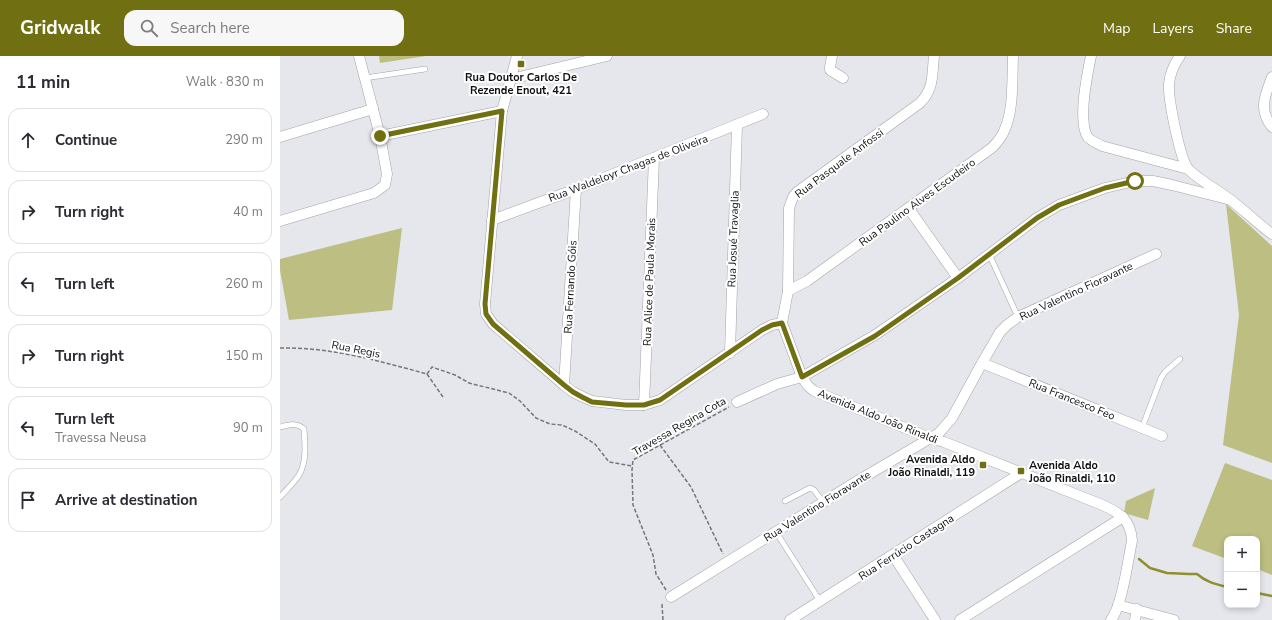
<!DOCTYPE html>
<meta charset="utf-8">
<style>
body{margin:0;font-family:"Nunito Sans",sans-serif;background:#f7f7f7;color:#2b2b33}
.controls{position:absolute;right:12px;bottom:12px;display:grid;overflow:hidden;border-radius:8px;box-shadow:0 2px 6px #0003}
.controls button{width:36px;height:36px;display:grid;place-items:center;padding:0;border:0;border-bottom:1px solid #e1e1e2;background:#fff;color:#2b2b33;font:20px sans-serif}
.stop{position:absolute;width:12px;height:12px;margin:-9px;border:3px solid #707013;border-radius:50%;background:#fff}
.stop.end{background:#707013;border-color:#fff;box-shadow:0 1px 4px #0008}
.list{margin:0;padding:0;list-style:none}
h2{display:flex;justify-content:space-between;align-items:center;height:52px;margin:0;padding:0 16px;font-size:17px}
h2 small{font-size:13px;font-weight:400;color:#7c7c81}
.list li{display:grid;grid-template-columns:26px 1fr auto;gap:12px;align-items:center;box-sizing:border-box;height:64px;margin:0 8px 8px;padding:0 8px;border:1px solid #e1e1e2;border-radius:12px}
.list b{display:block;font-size:15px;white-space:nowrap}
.list p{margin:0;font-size:13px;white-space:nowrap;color:#7c7c81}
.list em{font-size:13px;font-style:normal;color:#7c7c81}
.icon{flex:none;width:22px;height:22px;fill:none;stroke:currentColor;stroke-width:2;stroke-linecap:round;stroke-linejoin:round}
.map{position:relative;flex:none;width:992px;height:564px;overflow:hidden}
header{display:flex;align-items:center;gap:24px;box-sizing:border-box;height:56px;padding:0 20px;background:#707013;color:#fff}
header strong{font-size:19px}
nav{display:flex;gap:22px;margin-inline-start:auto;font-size:14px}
.search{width:280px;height:36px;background:#f7f7f7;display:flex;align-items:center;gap:10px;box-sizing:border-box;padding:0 14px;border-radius:12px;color:#7c7c81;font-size:15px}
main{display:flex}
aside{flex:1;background:#fff}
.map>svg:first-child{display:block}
.green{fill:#bdbe81}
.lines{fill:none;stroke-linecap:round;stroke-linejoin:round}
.stream{stroke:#8f8f30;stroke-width:2.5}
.service-casing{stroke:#a2a3a7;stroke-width:6}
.minor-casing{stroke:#a2a3a7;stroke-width:11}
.path{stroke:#757679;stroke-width:1.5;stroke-dasharray:4 2;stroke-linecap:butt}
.service{stroke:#fff;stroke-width:5}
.minor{stroke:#fff;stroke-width:10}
.route{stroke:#707013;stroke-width:5}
.poi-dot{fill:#707013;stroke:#fff;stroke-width:1.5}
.labels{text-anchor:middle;stroke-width:4;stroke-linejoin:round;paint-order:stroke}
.poi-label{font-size:11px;font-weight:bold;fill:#0f1011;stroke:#fff}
.street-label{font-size:11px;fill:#0f1011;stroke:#fff}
</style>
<header>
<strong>Gridwalk</strong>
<div class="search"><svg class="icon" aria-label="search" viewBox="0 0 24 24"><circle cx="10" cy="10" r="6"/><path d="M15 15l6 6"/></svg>Search here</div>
<nav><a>Map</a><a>Layers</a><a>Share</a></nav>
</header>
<main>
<aside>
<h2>11 min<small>Walk · 830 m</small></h2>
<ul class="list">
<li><svg class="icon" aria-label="ahead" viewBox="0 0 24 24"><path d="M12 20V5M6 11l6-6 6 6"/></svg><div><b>Continue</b></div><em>290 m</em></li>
<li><svg class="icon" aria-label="right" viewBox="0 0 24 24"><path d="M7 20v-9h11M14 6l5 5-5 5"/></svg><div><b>Turn right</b></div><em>40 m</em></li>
<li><svg class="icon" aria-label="left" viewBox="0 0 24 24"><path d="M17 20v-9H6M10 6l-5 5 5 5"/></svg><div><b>Turn left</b></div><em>260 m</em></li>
<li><svg class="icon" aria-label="right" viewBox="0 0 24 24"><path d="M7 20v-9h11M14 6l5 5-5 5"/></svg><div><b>Turn right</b></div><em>150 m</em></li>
<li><svg class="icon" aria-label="left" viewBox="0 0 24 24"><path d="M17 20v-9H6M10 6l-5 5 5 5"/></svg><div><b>Turn left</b><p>Travessa Neusa</p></div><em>90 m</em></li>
<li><svg class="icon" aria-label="arrive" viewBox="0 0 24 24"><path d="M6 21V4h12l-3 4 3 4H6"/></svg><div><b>Arrive at destination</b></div></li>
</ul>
</aside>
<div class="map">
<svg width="992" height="564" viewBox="0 0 992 564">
<rect width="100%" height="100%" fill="#e6e7ec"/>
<g class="green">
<path d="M99 0H146L100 7Z"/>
<path d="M946 148 992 190V407L943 389 959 259Z"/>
<path d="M122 172 112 254 9 264 0 214V203Z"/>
<path d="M945 407 992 424V519L977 513V483H947V503L912 490Z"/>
<path d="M875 432 868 464 844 457 846 445Z"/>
</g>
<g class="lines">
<g class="stream">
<path d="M859 503 870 512 887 517 909 518H917C926 526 935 528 947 531"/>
<path d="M977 537 992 540"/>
</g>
<defs>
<g id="service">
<path d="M85 22 145 13"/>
<path d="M709 198 738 261"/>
<path d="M0 371C9 369 17 366 24 373 25 387 27 406 19 419 14 427 6 434 0 441"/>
<path d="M862 372 881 322 885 316 900 303"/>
<path d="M505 445 530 432 534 434 543 446"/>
<path d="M496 476 540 545"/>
</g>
<g id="minor">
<path d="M237 0 222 55 205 248 206 258 213 268 284 329 293 336 303 341 312 345 346 349H364L380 344 482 274 492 269 502 267"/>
<path d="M552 0 550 11V14L563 22"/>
<path d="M733 0C732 23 734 55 724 75 722 81 717 86 713 91L552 207 527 225 508 235 502 267 522 321 528 330 534 335 650 382 664 386 820 448C839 456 851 463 852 485 848 504 842 550 831 564"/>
<path d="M811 0C807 19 798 62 807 80 810 85 817 87 822 90L908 113"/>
<path d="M900 0C894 8 890 18 889 28 888 42 900 105 909 114 922 126 938 134 952 145 965 155 978 168 992 178"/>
<path d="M992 21C985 40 978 53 992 71"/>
<path d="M231 23 327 0"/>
<path d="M100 80 222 55"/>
<path d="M0 81 93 53"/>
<path d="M629 153 678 222"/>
<path d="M212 164 296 133 483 58"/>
<path d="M0 165 94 137 105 129 107 118 100 80 79 0"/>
<path d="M508 235 509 152 513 141 517 136 640 47C654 33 652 19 654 0"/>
<path d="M450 297 457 69"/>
<path d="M702 307 882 380"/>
<path d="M284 329 296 133"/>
<path d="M457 346 497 328 522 321 595 279 678 222 757 162 779 149 825 132 855 125H873L892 129 951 144"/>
<path d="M364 349 374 102"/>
<path d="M613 499 655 564"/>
<path d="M391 541 579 424 659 377 672 362 702 307 720 276 727 269 738 261 876 198"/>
<path d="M838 549 894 564"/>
<path d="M510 564 741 417"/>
<path d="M680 564 843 461"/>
<path d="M855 564 857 553"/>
</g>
</defs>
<use href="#service" class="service-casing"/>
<use href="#minor" class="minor-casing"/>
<g class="path">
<path d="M0 292C51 291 99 305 147 318"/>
<path d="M147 318 152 311 175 319 189 327 229 337 240 345 256 362 270 368 282 369 295 375 315 388 329 406 352 410"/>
<path d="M147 318 163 341"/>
<path d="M380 389 411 431 443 498"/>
<path d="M386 534 376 518 373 499 353 449 352 414 353 404 449 351"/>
<path d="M383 564 382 549 384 547"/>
</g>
<use href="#service" class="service"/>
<use href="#minor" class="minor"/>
</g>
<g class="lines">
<path class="route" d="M100 80 222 55 205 248 206 258 213 268 284 329 293 336 302 341 312 346 346 349H364L380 344 482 274 492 269 502 267 522 321 595 280 678 222 757 162 779 149 825 132 855 125"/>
</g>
<g class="poi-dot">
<rect x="237" y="4" width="8" height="8" rx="2"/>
<rect x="699" y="405" width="8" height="8" rx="2"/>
<rect x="737" y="411" width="8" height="8" rx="2"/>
</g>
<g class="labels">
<g class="poi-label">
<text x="241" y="25">Rua Doutor Carlos De<tspan x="241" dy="13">Rezende Enout, 421</tspan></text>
<text x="695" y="407" text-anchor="end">Avenida Aldo<tspan x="695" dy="13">João Rinaldi, 119</tspan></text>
<text x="749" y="413" text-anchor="start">Avenida Aldo<tspan x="749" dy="13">João Rinaldi, 110</tspan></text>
</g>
<g class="street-label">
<text transform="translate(559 107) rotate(-37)" y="4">Rua Pasquale Anfossi</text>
<text transform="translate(348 112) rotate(-21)" y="4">Rua Waldeloyr Chagas de Oliveira</text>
<text transform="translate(637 146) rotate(-36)" y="4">Rua Paulino Alves Escudeiro</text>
<text transform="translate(453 183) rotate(-88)" y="4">Rua Josué Travaglia</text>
<text transform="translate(369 226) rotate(-88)" y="4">Rua Alice de Paula Morais</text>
<text transform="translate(290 231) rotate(-87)" y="4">Rua Fernando Góis</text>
<text transform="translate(796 235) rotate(-25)" y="4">Rua Valentino Fioravante</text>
<text transform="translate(76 293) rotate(11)" y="4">Rua Regis</text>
<text transform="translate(792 343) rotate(22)" y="4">Rua Francesco Feo</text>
<text transform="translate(598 360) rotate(22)" y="4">Avenida Aldo João Rinaldi</text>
<text transform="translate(399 370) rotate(-30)" y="4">Travessa Regina Cota</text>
<text transform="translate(537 450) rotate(-32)" y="4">Rua Valentino Fioravante</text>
<text transform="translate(626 491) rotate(-33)" y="4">Rua Ferrúcio Castagna</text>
</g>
</g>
</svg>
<div class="controls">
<button>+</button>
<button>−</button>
</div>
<div class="stop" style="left:855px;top:125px"></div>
<div class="stop end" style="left:100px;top:80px"></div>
</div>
</main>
